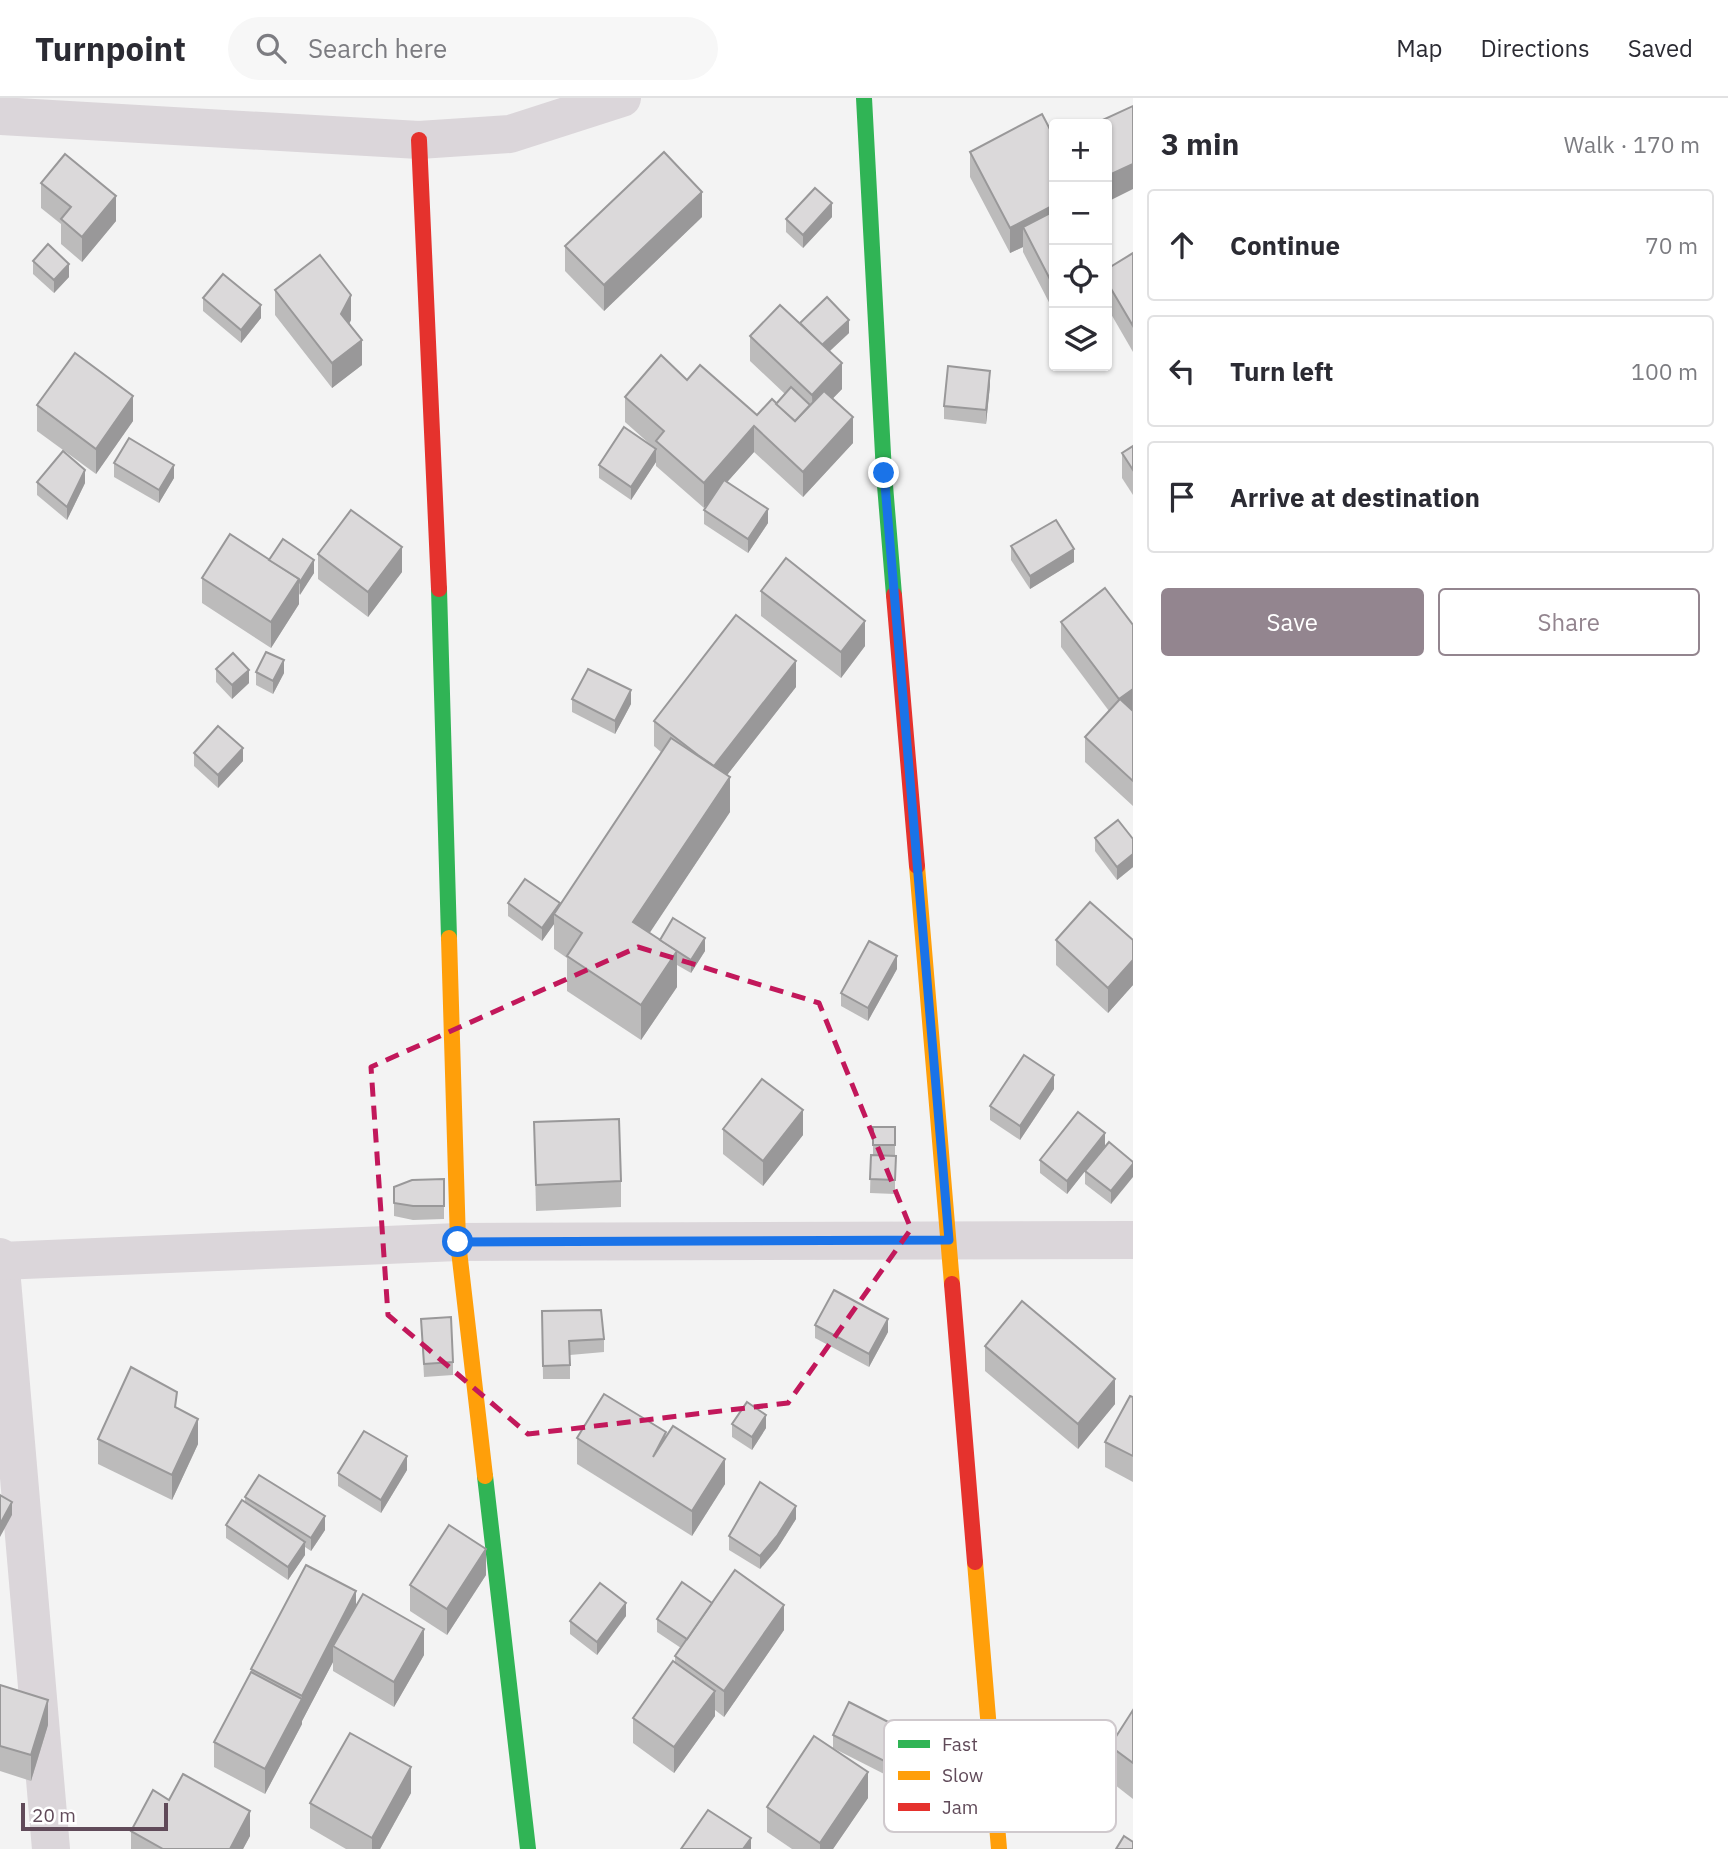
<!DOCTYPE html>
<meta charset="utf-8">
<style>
body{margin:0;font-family:"IBM Plex Sans",sans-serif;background:#f7f7f7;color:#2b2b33}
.controls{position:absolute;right:21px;top:21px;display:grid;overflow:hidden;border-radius:7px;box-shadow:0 2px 5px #0004}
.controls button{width:63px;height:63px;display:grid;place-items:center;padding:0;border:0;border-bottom:2px solid #e1e1e2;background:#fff;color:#2b2b33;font:35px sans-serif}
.scale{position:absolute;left:21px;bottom:18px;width:147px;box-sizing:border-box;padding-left:7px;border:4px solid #604a59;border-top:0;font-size:19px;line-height:24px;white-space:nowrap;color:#604a59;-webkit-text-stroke:5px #fff;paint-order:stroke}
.stop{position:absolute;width:21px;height:21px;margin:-16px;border:5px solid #1a73e8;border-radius:50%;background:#fff}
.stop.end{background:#1a73e8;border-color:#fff;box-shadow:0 2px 7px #0008}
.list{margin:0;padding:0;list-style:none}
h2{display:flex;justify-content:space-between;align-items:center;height:91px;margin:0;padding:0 28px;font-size:30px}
h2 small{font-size:23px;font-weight:400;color:#7c7c81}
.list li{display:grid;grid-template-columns:46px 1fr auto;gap:21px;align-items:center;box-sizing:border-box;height:112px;margin:0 14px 14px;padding:0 14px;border:2px solid #e1e1e2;border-radius:7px}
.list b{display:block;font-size:26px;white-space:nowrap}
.list em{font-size:23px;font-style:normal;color:#7c7c81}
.actions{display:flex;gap:14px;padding:21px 28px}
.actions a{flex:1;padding:16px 0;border:2px solid #93858f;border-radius:7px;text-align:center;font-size:24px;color:#93858f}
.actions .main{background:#93858f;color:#fff}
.icon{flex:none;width:38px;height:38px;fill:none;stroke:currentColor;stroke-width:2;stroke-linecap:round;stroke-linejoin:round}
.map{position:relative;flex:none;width:1133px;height:1751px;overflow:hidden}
header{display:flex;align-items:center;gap:42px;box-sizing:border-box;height:98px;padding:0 35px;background:#fff;border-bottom:2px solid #e1e1e2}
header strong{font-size:33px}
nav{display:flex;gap:38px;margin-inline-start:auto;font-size:24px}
.search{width:490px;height:63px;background:#f7f7f7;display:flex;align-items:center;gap:18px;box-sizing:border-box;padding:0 24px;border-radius:38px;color:#7c7c81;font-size:26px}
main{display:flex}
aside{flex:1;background:#fff}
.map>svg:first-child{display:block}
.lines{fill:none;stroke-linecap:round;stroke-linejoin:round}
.street{stroke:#dbd6da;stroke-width:38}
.fast{stroke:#30b455;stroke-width:16}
.slow{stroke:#ff9f0a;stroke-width:16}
.jam{stroke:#e5322d;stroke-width:16}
.wall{fill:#bcbbbb}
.shaded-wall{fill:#999899}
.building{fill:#dbd9da;stroke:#999899;stroke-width:2}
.route{stroke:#1a73e8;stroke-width:9}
.marked{fill:none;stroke:#c2185b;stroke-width:5;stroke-dasharray:14 9;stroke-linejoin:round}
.key{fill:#fff;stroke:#cfc9cd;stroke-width:2}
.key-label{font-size:19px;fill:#604a59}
</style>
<header>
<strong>Turnpoint</strong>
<div class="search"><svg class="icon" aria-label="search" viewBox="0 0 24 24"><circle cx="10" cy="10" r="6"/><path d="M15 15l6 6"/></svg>Search here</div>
<nav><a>Map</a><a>Directions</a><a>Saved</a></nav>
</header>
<main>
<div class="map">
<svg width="1133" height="1751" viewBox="0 0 1133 1751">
<rect width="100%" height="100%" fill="#f3f3f3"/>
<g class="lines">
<g class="street">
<path d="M0 18 419 42 510 36 622 0"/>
<path d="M0 1159 51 1751"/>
<path d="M0 1163 458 1144 1133 1142"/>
</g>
<g class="fast">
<path d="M864 0 884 375 894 497"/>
<path d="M439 491 449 840"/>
<path d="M485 1378 528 1751"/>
</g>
<g class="slow">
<path d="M917 768 952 1186"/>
<path d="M449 840 458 1144 485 1378"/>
<path d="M975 1464 999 1751"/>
</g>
<g class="jam">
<path d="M419 42 439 491"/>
<path d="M894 497 917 768"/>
<path d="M952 1186 975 1464"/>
</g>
</g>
<g class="wall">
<path d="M1054 39V214L1023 154V149L1010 155 970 79V54Z"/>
<path d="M41 85 116 123 82 164 61 146V126L41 110Z"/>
<path d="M702 119 604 213 565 173V148Z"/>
<path d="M832 119 803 150 786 134V121Z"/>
<path d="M1133 155V254L1107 209V171Z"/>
<path d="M33 163 69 179 54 195 33 176Z"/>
<path d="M275 192 351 222 349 226 362 267 332 290 275 217Z"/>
<path d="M203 200 261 220 241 245 203 213Z"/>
<path d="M800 226 849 235 829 254 842 291 832 301 853 345 803 399 754 354 727 384 768 425 748 455 704 426V412L712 400 704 410 656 368V364L631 402 599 380V367L652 348 625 324V299L687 282 757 317 776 306 785 296 750 263V238Z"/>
<path d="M990 287 986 326 944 321V308Z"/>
<path d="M37 307 133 323 96 376 37 333Z"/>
<path d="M1133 348V397L1122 380V355Z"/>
<path d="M114 365 174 380 159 405 114 379Z"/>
<path d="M37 384 85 385 67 422 37 397Z"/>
<path d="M1011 448 1074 464 1030 491 1011 462Z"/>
<path d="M318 456 402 474 368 519 318 481Z"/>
<path d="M269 462 314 475 299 497V506L271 550 202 505V480Z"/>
<path d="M761 493 865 548 841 580 761 518Z"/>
<path d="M1061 524 1133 527V708L1085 664V639L1109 613 1061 549Z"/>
<path d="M216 571 249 585 232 601 216 584Z"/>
<path d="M256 574 284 575 273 596 256 587Z"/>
<path d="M796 589 727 677 730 714 649 835 660 842 705 853 691 875 677 867V889L641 942 567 893V860L554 851V826L542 843 508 818V805L560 807 661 654 654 648V623Z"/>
<path d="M572 601 631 606 615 636 572 614Z"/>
<path d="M194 655 243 663 218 690 194 668Z"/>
<path d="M1095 740 1133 741V769L1117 782 1095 753Z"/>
<path d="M1056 842H1133V887L1108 915 1056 867Z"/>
<path d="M897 871 868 923 841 908V895Z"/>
<path d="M1054 991 1020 1042 990 1022V1008Z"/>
<path d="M534 1024 621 1083V1109L536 1113Z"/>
<path d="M873 1029 895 1043V1096L870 1095 871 1057H873Z"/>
<path d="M723 1031 803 1037 763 1088 723 1056Z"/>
<path d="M1105 1048 1087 1071 1133 1064 1111 1106 1085 1086V1073L1067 1096 1040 1075V1062Z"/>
<path d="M444 1081V1121L413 1122 394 1118V1089Z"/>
<path d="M542 1213 604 1241V1254L570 1257V1281H543Z"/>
<path d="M421 1221 453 1264V1277L424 1279Z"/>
<path d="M815 1227 888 1234 869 1269 815 1240Z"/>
<path d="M985 1248 1115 1306 1078 1351 985 1273Z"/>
<path d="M1133 1299V1384L1105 1369V1344Z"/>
<path d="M177 1310 198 1346 172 1402 98 1366V1341Z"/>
<path d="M732 1326 766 1330 752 1352 732 1339Z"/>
<path d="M666 1338 725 1386 692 1438 577 1366V1340Z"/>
<path d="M407 1372 381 1415 338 1388V1375Z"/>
<path d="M245 1399 325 1432 311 1453 305 1449V1457L288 1482 226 1440V1427L245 1404Z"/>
<path d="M796 1421 777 1451 760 1471 729 1452V1438Z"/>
<path d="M486 1477 447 1537 410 1513V1487Z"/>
<path d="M712 1505 784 1532 724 1619 715 1612V1618L674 1675 633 1645V1620L675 1565V1558L681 1550 657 1534V1521Z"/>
<path d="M356 1508 424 1557 394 1609 333 1573V1564L302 1623V1626L265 1696 214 1669V1644L251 1575V1571Z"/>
<path d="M626 1518 597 1557 570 1536V1523Z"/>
<path d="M0 1587 48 1627 31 1683 0 1673Z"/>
<path d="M1133 1612V1701L1110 1683V1648Z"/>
<path d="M833 1637 910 1649 894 1681 833 1650Z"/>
<path d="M411 1695 380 1751H346L310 1730V1705Z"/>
<path d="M868 1700 833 1751H792L767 1734V1709Z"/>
<path d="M169 1702 250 1738 243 1751H131V1733Z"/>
</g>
<g class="shaded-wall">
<path d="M1133 66V91L1107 104V78Z"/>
<path d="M702 94V119L604 213V187Z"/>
<path d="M116 98V123L82 164V139Z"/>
<path d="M832 105V119L803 150V137Z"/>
<path d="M1054 107V132L1023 129V149L1010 155V130Z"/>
<path d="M69 166V179L54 195V182Z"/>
<path d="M351 197V222L341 241V216Z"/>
<path d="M261 207V220L241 245V232Z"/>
<path d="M849 222V235L821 261V248Z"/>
<path d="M362 242V267L332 290V265Z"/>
<path d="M842 265V291L813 321 812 297Z"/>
<path d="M990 273V287L986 326V312Z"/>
<path d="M133 298V323L96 376V351Z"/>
<path d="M853 319V345L803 399V374Z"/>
<path d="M754 328V354L704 410V385Z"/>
<path d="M656 351V364L631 402V389Z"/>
<path d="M174 367V380L159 405V392Z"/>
<path d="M85 372V385L67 422V409Z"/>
<path d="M768 411V425L748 455V441Z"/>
<path d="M402 449V474L368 519V494Z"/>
<path d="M1074 451V464L1030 491V478Z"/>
<path d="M314 462V475L300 497V484Z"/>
<path d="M299 481V506L271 550V524Z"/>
<path d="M865 523V548L841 580V554Z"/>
<path d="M284 562V575L273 596V583Z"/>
<path d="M796 563V589L713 695V669Z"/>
<path d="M249 572V585L232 601V587Z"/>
<path d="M1133 591V616L1119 601Z"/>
<path d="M631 592V606L615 636V623Z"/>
<path d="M243 650V663L218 690V677Z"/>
<path d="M730 679V714L633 860V824Z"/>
<path d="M1133 756V769L1117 782V769Z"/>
<path d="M560 805V819L554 816V826L542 843V830Z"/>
<path d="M705 840V853L691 875V862Z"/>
<path d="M677 853V889L641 942V907Z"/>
<path d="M897 858V871L868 923V910Z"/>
<path d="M1133 862V887L1108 915V890Z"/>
<path d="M1054 977V991L1020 1042V1028Z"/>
<path d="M803 1012V1037L763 1088V1063Z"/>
<path d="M1105 1035V1048L1067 1096V1083Z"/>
<path d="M1133 1066V1079L1111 1106V1093Z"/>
<path d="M888 1221V1234L869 1269V1256Z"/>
<path d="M1115 1281V1306L1078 1351V1326Z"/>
<path d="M766 1317V1330L752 1352V1339Z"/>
<path d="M198 1321V1346L172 1402V1377Z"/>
<path d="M407 1358V1372L381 1415V1402Z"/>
<path d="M725 1361V1386L692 1438V1413Z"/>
<path d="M12 1404V1417L0 1439V1426Z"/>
<path d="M796 1408V1421L777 1451 760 1471V1458Z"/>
<path d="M325 1418V1432L311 1453V1440Z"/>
<path d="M305 1444V1457L288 1482V1469Z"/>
<path d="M486 1451V1477L447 1537V1511Z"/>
<path d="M356 1493V1518L333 1548V1564L302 1623V1598Z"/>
<path d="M626 1505V1518L597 1557V1544Z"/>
<path d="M784 1507V1532L724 1619V1593Z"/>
<path d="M424 1531V1557L394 1609V1584Z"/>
<path d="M715 1593V1618L674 1675V1649Z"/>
<path d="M302 1601V1626L265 1696V1671Z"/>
<path d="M48 1602V1627L31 1683V1657Z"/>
<path d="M910 1635V1649L894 1681V1668Z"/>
<path d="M411 1669V1695L380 1751H372V1740Z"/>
<path d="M868 1674V1700L833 1751H820V1745Z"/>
<path d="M250 1713V1738L243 1751H230Z"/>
<path d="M751 1740V1751H743Z"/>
</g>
<g class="building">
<path d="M1133 8V66L1107 78V26H1094Z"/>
<path d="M1042 16 1054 39V107L1010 130 970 54Z"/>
<path d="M664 54 702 94 604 187 565 148Z"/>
<path d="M65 56 116 98 82 139 61 121 71 109 41 85Z"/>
<path d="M815 90 832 105 803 137 786 121Z"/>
<path d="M1054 113V189L1023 129Z"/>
<path d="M48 146 69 166 54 182 33 163Z"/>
<path d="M1133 155V228L1107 184V171Z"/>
<path d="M320 157 351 197 341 216 362 242 332 265 275 192Z"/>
<path d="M223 176 261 207 241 232 203 200Z"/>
<path d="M827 199 849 222 822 247 800 225Z"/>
<path d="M780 207 842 265 812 297 750 238Z"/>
<path d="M75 255 133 298 96 351 37 307Z"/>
<path d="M661 257 687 282 700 267 757 317 772 301 795 323 824 293 853 319 803 374 754 328 704 385 656 343 664 333 625 299Z"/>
<path d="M948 268 990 273 986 312 944 308Z"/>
<path d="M791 289 810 307 795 323 776 306Z"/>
<path d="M624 329 656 351 631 389 599 367Z"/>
<path d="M129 340 174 367 159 392 114 365Z"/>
<path d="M1133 348V372L1122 355Z"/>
<path d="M63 353 85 372 67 409 37 384Z"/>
<path d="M724 382 768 411 748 441 704 412Z"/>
<path d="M351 412 402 449 368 494 318 456Z"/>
<path d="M1056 422 1074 451 1030 478 1011 448Z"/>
<path d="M230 436 299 481 271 524 202 480Z"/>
<path d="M283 441 314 462 300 484 299 481 269 462Z"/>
<path d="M786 460 865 523 841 554 761 493Z"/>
<path d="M1105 490 1133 527V591L1119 601 1061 524Z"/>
<path d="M736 517 796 563 714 668 698 657 654 623Z"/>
<path d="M266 554 284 562 273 583 256 574Z"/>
<path d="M233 555 249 572 232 587 216 571Z"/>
<path d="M588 571 631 592 615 623 572 601Z"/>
<path d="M1120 601 1133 613V683L1085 639Z"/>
<path d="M218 628 243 650 218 677 194 655Z"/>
<path d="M671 640 730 679 633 824 677 853 641 907 567 858 582 835 554 816Z"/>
<path d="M1118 722 1133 741V756L1117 769 1095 740Z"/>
<path d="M525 781 560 805 542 830 508 805Z"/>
<path d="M1090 804 1133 842V862L1108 890 1056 842Z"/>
<path d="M673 820 705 840 691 862 660 842Z"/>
<path d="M869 843 897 858 868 910 841 895Z"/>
<path d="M1024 957 1054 977 1020 1028 990 1008Z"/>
<path d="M762 981 803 1012 763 1063 723 1031Z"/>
<path d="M1078 1014 1105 1035 1067 1083 1040 1062Z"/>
<path d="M619 1021 621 1083 536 1087 534 1024Z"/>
<rect x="873" y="1029" width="22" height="18"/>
<path d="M1109 1044 1133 1064V1066L1111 1093 1085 1073Z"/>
<path d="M871 1057 896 1058 895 1082 870 1081Z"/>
<path d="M444 1081V1108H413L394 1105V1089L412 1082Z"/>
<path d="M834 1192 888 1221 869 1256 815 1227Z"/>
<path d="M1022 1203 1115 1281 1078 1326 985 1248Z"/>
<path d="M601 1212 604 1241 569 1243 570 1267 543 1268 542 1213Z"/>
<path d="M451 1219 453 1264 424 1266 421 1221Z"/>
<path d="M131 1269 177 1294 175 1309 198 1321 172 1377 98 1341Z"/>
<path d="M604 1296 666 1334 653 1359 673 1328 725 1361 692 1413 577 1340Z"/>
<path d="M1130 1298 1133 1299V1358L1105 1344Z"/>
<path d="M747 1304 766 1317 752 1339 732 1326Z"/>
<path d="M364 1333 407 1358 381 1402 338 1375Z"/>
<path d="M259 1377 325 1418 311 1440 245 1399Z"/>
<path d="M760 1384 796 1408 777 1438 760 1458 729 1438Z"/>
<path d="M0 1397 12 1404 0 1426Z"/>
<path d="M242 1402 305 1444 288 1469 226 1427Z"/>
<path d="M449 1427 486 1451 447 1511 410 1487Z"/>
<path d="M306 1467 356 1493 302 1598 251 1571Z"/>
<path d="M735 1472 784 1507 724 1593 675 1558Z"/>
<path d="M682 1484 712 1505 687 1541 657 1521Z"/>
<path d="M600 1485 626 1505 597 1544 570 1523Z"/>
<path d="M363 1496 424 1531 394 1584 333 1548Z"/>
<path d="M673 1563 715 1593 674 1649 633 1620Z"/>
<path d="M251 1574 302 1601 265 1671 214 1644Z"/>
<path d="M0 1587 48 1602 31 1657 0 1648Z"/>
<path d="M849 1604 910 1635 894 1668 833 1637Z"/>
<path d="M1133 1612V1665L1110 1648Z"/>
<path d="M350 1635 411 1669 372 1740 310 1705Z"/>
<path d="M814 1638 868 1674 820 1745 767 1709Z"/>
<path d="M183 1676 250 1713 230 1751H163L131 1733 153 1692 169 1702Z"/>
<path d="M708 1712 751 1740 743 1751H681Z"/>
<path d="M1124 1738 1133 1744V1751H1116Z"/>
</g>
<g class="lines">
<path class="route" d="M458 1144 949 1142 884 375"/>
</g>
<path class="marked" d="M638 849 819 905 911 1131 788 1305 528 1336 388 1217 371 969Z"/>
<rect x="884" y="1622" width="232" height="112" rx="10" class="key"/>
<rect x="898" y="1642" width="32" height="8" fill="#30b455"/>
<rect x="898" y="1673" width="32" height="9" fill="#ff9f0a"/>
<rect x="898" y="1705" width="32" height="8" fill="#e5322d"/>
<g class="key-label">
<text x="942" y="1653">Fast</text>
<text x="942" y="1684">Slow</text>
<text x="942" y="1716">Jam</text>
</g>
</svg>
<div class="controls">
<button>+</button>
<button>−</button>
<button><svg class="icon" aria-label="locate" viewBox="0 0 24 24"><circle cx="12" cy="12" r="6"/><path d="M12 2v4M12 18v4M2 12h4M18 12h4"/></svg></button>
<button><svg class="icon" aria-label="layers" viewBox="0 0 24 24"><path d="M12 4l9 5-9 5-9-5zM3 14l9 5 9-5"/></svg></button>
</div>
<div class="scale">20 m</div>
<div class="stop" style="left:458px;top:1144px"></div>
<div class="stop end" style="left:884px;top:375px"></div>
</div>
<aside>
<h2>3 min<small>Walk · 170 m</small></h2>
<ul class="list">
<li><svg class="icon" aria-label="ahead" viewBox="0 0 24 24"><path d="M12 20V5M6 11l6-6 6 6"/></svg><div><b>Continue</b></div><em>70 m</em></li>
<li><svg class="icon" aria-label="left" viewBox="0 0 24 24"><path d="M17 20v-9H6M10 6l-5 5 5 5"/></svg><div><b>Turn left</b></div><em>100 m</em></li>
<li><svg class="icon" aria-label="arrive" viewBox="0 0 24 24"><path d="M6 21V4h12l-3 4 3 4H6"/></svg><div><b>Arrive at destination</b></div></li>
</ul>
<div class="actions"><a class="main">Save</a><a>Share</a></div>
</aside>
</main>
